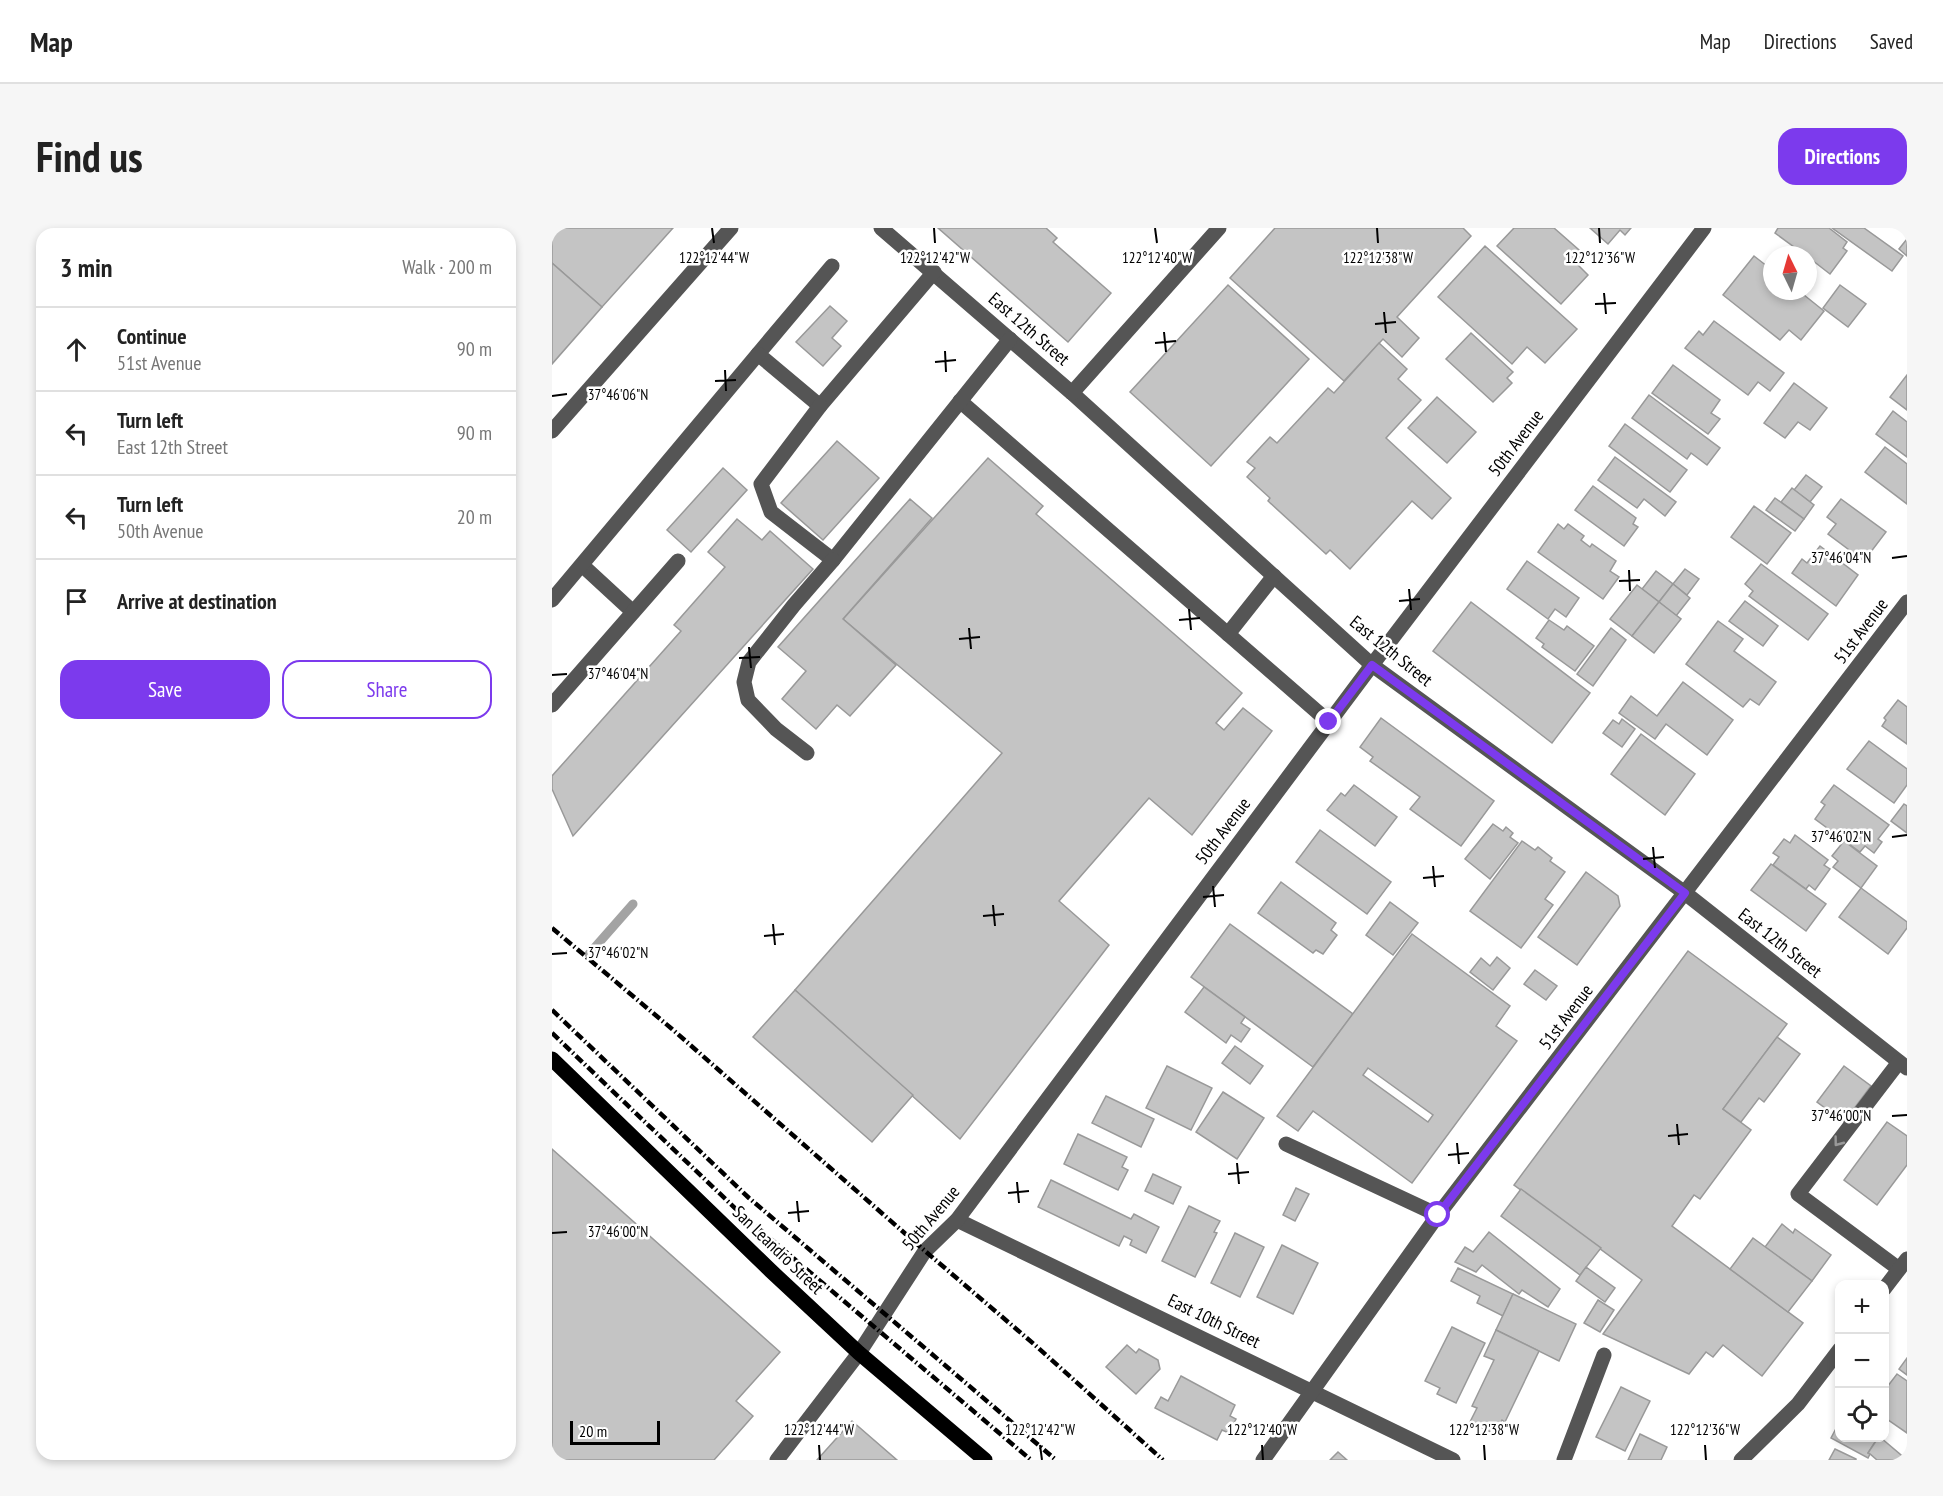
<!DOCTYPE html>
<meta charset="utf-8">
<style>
body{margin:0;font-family:"PT Sans Narrow",sans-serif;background:#f6f6f6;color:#222}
.controls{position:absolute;right:18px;bottom:18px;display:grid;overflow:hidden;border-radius:12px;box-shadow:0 3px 9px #0003}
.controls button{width:54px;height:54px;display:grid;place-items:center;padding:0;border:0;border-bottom:2px solid #e0e0e0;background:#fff;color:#222;font:30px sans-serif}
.compass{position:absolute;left:1211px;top:18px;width:54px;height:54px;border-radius:50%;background:#fff;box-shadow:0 3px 9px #0003;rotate:355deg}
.scale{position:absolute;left:18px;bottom:15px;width:90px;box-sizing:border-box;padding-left:6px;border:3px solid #000;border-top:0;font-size:16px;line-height:21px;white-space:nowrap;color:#000;-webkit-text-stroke:4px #fff;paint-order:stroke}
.stop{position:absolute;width:18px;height:18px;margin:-14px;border:4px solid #7c3aed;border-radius:50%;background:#fff}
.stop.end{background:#7c3aed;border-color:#fff;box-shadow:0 2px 6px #0008}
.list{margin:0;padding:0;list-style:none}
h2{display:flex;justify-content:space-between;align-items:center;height:78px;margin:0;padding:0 24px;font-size:26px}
h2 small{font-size:20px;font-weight:400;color:#767676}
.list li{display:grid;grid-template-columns:39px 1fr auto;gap:18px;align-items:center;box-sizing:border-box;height:84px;padding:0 24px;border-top:2px solid #e0e0e0}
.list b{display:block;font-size:22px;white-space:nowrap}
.list p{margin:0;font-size:20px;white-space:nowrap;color:#767676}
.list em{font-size:20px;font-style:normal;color:#767676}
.actions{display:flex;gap:12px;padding:18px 24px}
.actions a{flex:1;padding:14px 0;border:2px solid #7c3aed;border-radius:18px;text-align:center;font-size:21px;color:#7c3aed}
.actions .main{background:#7c3aed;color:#fff}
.icon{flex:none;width:33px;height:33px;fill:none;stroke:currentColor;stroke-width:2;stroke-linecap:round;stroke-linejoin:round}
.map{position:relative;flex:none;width:1355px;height:1232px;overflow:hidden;border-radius:18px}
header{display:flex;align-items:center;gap:36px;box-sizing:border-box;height:84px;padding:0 30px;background:#fff;border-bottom:2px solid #e0e0e0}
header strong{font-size:28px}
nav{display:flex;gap:33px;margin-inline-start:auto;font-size:21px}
.intro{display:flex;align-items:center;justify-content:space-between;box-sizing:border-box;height:144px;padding:0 36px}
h1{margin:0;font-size:42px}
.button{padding:15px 27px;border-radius:18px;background:#7c3aed;color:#fff;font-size:21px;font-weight:700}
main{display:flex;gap:36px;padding:0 36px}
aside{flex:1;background:#fff;border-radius:18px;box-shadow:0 3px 9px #0003}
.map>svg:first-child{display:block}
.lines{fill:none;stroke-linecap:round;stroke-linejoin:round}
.stream{stroke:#a3a3a3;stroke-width:9}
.building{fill:#c4c4c4;stroke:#999;stroke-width:1.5;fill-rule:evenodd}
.minor{stroke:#555;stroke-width:15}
.major{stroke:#000;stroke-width:15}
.rail{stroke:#000;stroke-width:4.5;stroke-dasharray:9 3 1.5 3;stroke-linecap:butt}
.oneway{stroke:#999}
.route{stroke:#7c3aed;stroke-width:8}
.ticks{fill:none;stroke:#000;stroke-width:2}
.labels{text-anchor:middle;stroke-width:5;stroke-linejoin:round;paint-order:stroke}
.street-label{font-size:18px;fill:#000;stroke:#fff}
.ticks-label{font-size:15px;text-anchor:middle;fill:#000;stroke:#fff;stroke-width:5;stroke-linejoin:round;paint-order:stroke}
</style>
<header>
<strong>Map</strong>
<nav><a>Map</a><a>Directions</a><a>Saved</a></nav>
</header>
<div class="intro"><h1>Find us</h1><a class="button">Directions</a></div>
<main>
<aside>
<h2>3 min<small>Walk · 200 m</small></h2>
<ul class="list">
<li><svg class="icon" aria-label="ahead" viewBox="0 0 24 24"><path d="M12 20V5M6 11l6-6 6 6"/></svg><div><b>Continue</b><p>51st Avenue</p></div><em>90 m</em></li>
<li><svg class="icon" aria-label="left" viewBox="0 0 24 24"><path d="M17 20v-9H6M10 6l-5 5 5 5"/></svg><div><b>Turn left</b><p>East 12th Street</p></div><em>90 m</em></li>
<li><svg class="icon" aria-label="left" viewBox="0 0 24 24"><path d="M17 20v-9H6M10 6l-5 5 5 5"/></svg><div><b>Turn left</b><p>50th Avenue</p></div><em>20 m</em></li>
<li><svg class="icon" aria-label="arrive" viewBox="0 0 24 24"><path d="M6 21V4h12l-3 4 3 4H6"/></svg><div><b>Arrive at destination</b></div></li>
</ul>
<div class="actions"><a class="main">Save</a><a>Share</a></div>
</aside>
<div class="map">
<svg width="1355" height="1232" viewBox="0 0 1355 1232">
<rect width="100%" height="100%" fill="#fff"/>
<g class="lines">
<path class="stream" d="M37 726 81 676"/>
</g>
<g class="building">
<path d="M0 0H121L50 79 0 35Z"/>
<path d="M386 0H494L505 10 501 14 559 65 516 114Z"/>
<path d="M723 0H911L919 8 845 89 867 110 850 129 831 111 792 153 678 50Z"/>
<path d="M962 0H1002L1034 28 1026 37 1036 47 1009 76 945 18Z"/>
<path d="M1038 0H1079L1073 7 1068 2 1056 16Z"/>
<path d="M1226 0H1277L1295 14 1291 20 1295 23 1278 46 1256 29V27H1253L1223 5Z"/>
<path d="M1280 0H1312L1351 28 1340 43Z"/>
<path d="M1355 11V28L1347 21Z"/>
<path d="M933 18 1025 101 993 135 975 119 960 136 886 69Z"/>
<path d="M1202 28 1220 42V63H1247L1272 83 1249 112 1237 102 1228 112 1171 67Z"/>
<path d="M0 35 50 79 0 136Z"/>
<path d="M676 57 757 131 659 238 578 164Z"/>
<path d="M1288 57 1314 76 1296 99 1271 80Z"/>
<path d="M278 78 295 93 280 110 289 118 271 138 244 114Z"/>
<path d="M1162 93 1232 145 1218 163 1206 154 1196 167 1133 120 1147 103 1151 107Z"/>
<path d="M919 105 961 144 955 150 960 155 941 174 894 131Z"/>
<path d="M827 115 855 141 846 151 869 172 834 210 899 270 880 291 860 273 798 341 778 322 774 326 716 273 718 270 695 249 703 240 695 234 718 209 725 215 776 160 782 165Z"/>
<path d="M1121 137 1168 172 1159 185 1168 191 1156 206 1100 165Z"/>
<path d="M1355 147V182L1338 169Z"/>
<path d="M1242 155 1275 180 1258 202 1246 194 1233 210 1212 195Z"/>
<path d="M1097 167 1168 220 1155 237 1139 225 1135 231 1080 190Z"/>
<path d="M885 169 924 204 895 235 856 200Z"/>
<path d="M1341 183 1355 194V229L1324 206Z"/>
<path d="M1073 196 1135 242 1118 264 1057 218Z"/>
<path d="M285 213 327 250 271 312 229 275Z"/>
<path d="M1333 219 1355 236V276L1313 244Z"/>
<path d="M1063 229 1124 274 1113 288 1092 271 1085 280 1046 252Z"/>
<path d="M436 230 491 278 484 286 690 465 664 495 672 502 691 480 720 503 640 607 597 570 507 673 557 717 408 911 243 762 450 525 291 391Z"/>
<path d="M171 240 195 262 139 324 115 302Z"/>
<path d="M1254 247 1270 259 1258 274 1242 262Z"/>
<path d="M1041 258 1084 290 1081 296 1086 299 1072 318 1023 282Z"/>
<path d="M1240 260 1262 277 1252 291 1229 274Z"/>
<path d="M1223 270 1252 291 1243 303 1214 282Z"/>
<path d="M358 271 380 290 291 391 344 437 298 488 285 477 264 501 230 471 254 443 226 419Z"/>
<path d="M1289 271 1334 304 1312 333 1276 306 1284 296 1275 289Z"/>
<path d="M1202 278 1239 305 1215 336 1179 309Z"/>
<path d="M185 291 210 312 218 303 261 341 21 608 0 561V548L129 403 122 397 173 339 156 324Z"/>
<path d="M1006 296 1012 301 1016 296 1032 308 1029 312 1038 319 1040 316 1064 333 1058 343 1067 349 1051 371 986 324Z"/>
<path d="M1268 318 1306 347 1284 378 1240 345 1250 331 1255 335Z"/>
<path d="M975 333 1027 370 1014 389 1003 381 996 391 955 361Z"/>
<path d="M1209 336 1276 386 1256 412 1197 368 1201 363 1193 356Z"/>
<path d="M1133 341 1147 351 1135 367 1121 356Z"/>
<path d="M1104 343 1121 356 1107 374 1090 361Z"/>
<path d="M1121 356 1138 370 1124 388 1107 374Z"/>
<path d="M1085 357 1107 374 1080 408 1058 391Z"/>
<path d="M1193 373 1226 398 1211 418 1177 393Z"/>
<path d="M919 374 1038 465 1000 515 881 423Z"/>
<path d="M1107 374 1129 391 1102 425 1080 408Z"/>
<path d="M997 392 1012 402 1015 398 1042 418 1023 443 990 419 992 416 984 410Z"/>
<path d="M1166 393 1191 411 1182 423 1224 454 1207 477 1198 471 1191 479 1134 436Z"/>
<path d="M1059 400 1074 412 1041 458 1025 446Z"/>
<path d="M1131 454 1181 492 1155 527 1114 496 1103 511 1067 485 1079 468 1105 488Z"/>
<path d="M1346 472 1355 479V516L1330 498 1334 492 1332 490Z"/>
<path d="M829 490 942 573 909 618 858 581 868 569 818 533 821 529 808 519Z"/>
<path d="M1070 491 1083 501 1070 519 1051 505 1061 492 1067 496Z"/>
<path d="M1089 506 1143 546 1113 587 1059 546Z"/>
<path d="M1317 513 1355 541V557L1342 575 1295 541Z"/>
<path d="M802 557 845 589 823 618 775 582 789 565 793 568Z"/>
<path d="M1282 557 1337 597 1326 611 1330 614 1322 625 1313 618 1308 624 1263 591 1273 577 1269 574Z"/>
<path d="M1352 576 1355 578V605L1339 593Z"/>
<path d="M941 596 951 603 954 599 961 605 958 609 966 615 938 651 913 631Z"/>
<path d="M768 602 839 654 815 686 744 634Z"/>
<path d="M1243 607 1276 632 1272 637 1278 641 1263 662 1257 657 1254 661 1221 637 1227 629 1221 625 1232 611 1238 615Z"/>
<path d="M970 613 983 622 986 619 1000 630 998 633 1013 644 993 671 1001 677 969 720 918 683Z"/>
<path d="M1292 613 1325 638 1309 660 1281 639 1286 633 1280 628Z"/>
<path d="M1219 636 1274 676 1254 703 1199 662Z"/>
<path d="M1034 644 1066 668 1068 678 1025 737 986 709Z"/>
<path d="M729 654 784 695 779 702 785 707 771 726 764 722 761 725 706 685Z"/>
<path d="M1309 660 1355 694V700L1336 726 1287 689Z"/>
<path d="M838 674 866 695 841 727 814 707Z"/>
<path d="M678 696 801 786 761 839 639 749Z"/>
<path d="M860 706 958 778 944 798 965 813 860 955 761 883 746 903 725 888ZM816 840 881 887 876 894 811 847Z"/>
<path d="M1136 723 1235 796 1171 881 1199 902 1148 971 1142 967 1120 998 1251 1095 1210 1148 1171 1117 1161 1129 1154 1124 1137 1146 1051 1106 1090 1052 962 957Z"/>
<path d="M945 729 958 740 941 762 918 744 929 730 938 738Z"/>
<path d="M983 742 1005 758 994 772 972 756Z"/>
<path d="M652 759 693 789 689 795 698 801 689 814 679 807 674 815 633 784Z"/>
<path d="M243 762 361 867 320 914 201 809Z"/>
<path d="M1225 809 1248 826 1212 874 1207 870 1189 894 1171 881Z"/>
<path d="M683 818 711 838 698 856 670 835Z"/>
<path d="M615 838 660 860 639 902 594 880Z"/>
<path d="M1292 838 1319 858 1292 894 1265 874Z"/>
<path d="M671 864 712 890 685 931 644 904Z"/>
<path d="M554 868 602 891 589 919 540 895Z"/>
<path d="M1335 894 1355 908V937L1325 977 1292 952Z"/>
<path d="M526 906 575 929 570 939 576 942 566 962 512 936Z"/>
<path d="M0 921 228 1124 184 1173 201 1188 162 1232H0Z"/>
<path d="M601 946 629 959 621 976 593 963Z"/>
<path d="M499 952 579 991 582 986 607 999 594 1025 578 1017 580 1012 572 1008 567 1018 486 979Z"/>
<path d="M744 960 757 966 743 993 731 987Z"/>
<path d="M969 961 1049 1020 1028 1047 949 988Z"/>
<path d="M637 978 668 993 662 1004 665 1005 643 1049 610 1033Z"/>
<path d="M1230 996 1241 1005 1243 1001 1279 1027 1260 1053 1213 1019Z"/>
<path d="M937 1004 1008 1061 996 1079 970 1062 967 1066 930 1037 924 1044 903 1034 913 1019 921 1024Z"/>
<path d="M683 1005 712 1019 688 1069 659 1055Z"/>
<path d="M1201 1010 1260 1053 1236 1084 1178 1041Z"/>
<path d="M730 1017 766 1035 741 1086 705 1069Z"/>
<path d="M1034 1039 1063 1060 1053 1074 1024 1053Z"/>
<path d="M906 1040 961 1066 951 1088 925 1075 928 1068 899 1053Z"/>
<path d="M961 1066 1024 1096 1007 1133 944 1102Z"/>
<path d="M1046 1072 1062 1082 1048 1104 1032 1095Z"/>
<path d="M900 1099 933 1115 904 1175 885 1166 888 1160 873 1153Z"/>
<path d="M944 1102 987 1123 953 1194 950 1192 943 1206 918 1194 925 1180 920 1178 942 1132 932 1128Z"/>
<path d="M575 1117 584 1125 587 1121 606 1132 608 1141 584 1166 554 1139Z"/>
<path d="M1355 1130V1147L1347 1141Z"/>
<path d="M1345 1146 1355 1153V1205L1332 1189V1163Z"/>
<path d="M629 1148 683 1177 678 1188 684 1191 677 1205 670 1202 665 1212 603 1180 609 1169 616 1173Z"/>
<path d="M1069 1159 1098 1173 1073 1223 1044 1209Z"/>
<path d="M300 1193 345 1232H265Z"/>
<path d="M1288 1193V1210L1325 1211 1316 1225 1318 1226 1316 1230 1279 1210Z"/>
<path d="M1088 1206 1115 1219 1109 1232H1076Z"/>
<path d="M1326 1210H1329L1355 1232H1325L1318 1226 1316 1225Z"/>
<path d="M1283 1221 1304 1231V1232H1277Z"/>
<path d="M786 1224 795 1232H778Z"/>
</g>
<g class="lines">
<g class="minor">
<path d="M329 0 520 165 820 437 1133 665 1355 840"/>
<path d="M280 38 206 126 268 178 382 44"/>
<path d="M520 165 667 0"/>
<path d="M408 173 777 494"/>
<path d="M268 178 209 256 219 284 281 332 458 111"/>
<path d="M0 203 179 0"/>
<path d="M30 337 81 384"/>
<path d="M0 372 206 126"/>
<path d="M676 406 722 348"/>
<path d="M0 477 126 333"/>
<path d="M255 525 224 501 196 472 192 454 197 434 242 377 281 332"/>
<path d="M734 916 886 987"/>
<path d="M405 992 901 1232"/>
<path d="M1347 1041 1246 966 1347 834"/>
<path d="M1332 1061 1355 1031"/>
<path d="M225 1232 307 1125 373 1023 405 992 820 437 1152 0"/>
<path d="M711 1232 886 987 1355 374"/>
<path d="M1012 1232 1052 1127"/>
<path d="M1189 1232 1246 1176 1288 1121"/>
</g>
<path class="major" d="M0 831 219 1043 307 1125 433 1232"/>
<g class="rail">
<path d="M0 700 120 801 373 1023 483 1117 611 1232"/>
<path d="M0 782 197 970 504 1232"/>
<path d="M0 805 187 984 479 1232"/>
</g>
</g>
<defs><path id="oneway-chevron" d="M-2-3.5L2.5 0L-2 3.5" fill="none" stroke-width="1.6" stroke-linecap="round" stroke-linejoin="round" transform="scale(1.5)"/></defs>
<use class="oneway" href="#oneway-chevron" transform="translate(1286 914) rotate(127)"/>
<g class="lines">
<path class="route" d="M777 494 820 437 1133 665 886 987"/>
</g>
<path class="ticks" d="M160 0 162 15M382 0 383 15M603 0 605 15M825 0 826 15M1047 0 1048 15M1052 65 1054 86M1043 76 1064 75M832 84 834 105M823 96 844 94M612 104 614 124M603 115 624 113M393 123 394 144M383 134 404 132M173 142 174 163M163 153 184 152M0 168 15 166M1340 330 1355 328M1077 342 1078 363M1067 353 1088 352M857 361 859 382M847 373 868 371M637 381 639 402M627 392 648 390M417 400 419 421M407 411 428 409M197 419 199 440M187 430 208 429M0 447 15 446M1340 609 1355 607M1101 619 1103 640M1091 631 1112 629M881 638 883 659M871 650 892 648M661 658 663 679M651 669 672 667M441 677 443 698M431 688 452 686M221 696 223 717M212 708 232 706M0 726 15 725M1340 888 1355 887M1125 896 1127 917M1116 908 1136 906M905 915 907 936M896 927 917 925M685 935 687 956M676 946 697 944M465 954 467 975M456 965 477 963M245 973 247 994M236 985 257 983M0 1005 15 1004M267 1217 268 1232M488 1217 490 1232M710 1217 711 1232M932 1217 933 1232M1153 1217 1154 1232"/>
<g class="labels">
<g class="street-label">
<text transform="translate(477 101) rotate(41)" y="6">East 12th Street</text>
<text transform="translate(964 215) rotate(-53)" y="6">50th Avenue</text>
<text transform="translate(1309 403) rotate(-53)" y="6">51st Avenue</text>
<text transform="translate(839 423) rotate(39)" y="6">East 12th Street</text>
<text transform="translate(671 603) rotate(-53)" y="6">50th Avenue</text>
<text transform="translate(1228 715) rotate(38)" y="6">East 12th Street</text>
<text transform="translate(1014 789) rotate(-53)" y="6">51st Avenue</text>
<text transform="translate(379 990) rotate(-50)" y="6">50th Avenue</text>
<text transform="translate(226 1022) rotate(44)" y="6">San Leandro Street</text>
<text transform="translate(662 1093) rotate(26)" y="6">East 10th Street</text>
</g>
</g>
<g class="ticks-label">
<text x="162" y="35">122°12'44"W</text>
<text x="383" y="35">122°12'42"W</text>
<text x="605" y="35">122°12'40"W</text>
<text x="826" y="35">122°12'38"W</text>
<text x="1048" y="35">122°12'36"W</text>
<text x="66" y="172">37°46'06"N</text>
<text x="1289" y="335">37°46'04"N</text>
<text x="66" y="451">37°46'04"N</text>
<text x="1289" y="614">37°46'02"N</text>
<text x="66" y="730">37°46'02"N</text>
<text x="1289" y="893">37°46'00"N</text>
<text x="66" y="1009">37°46'00"N</text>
<text x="267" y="1207">122°12'44"W</text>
<text x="488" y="1207">122°12'42"W</text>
<text x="710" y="1207">122°12'40"W</text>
<text x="932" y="1207">122°12'38"W</text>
<text x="1153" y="1207">122°12'36"W</text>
</g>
</svg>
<div class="controls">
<button>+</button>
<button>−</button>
<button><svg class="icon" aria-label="locate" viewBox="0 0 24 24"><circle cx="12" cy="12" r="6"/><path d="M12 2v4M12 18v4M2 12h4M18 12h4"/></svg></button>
</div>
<svg class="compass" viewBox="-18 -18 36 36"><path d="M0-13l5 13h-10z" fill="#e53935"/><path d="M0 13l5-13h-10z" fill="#767676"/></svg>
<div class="scale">20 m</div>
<div class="stop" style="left:886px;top:987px"></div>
<div class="stop end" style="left:777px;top:494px"></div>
</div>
</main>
